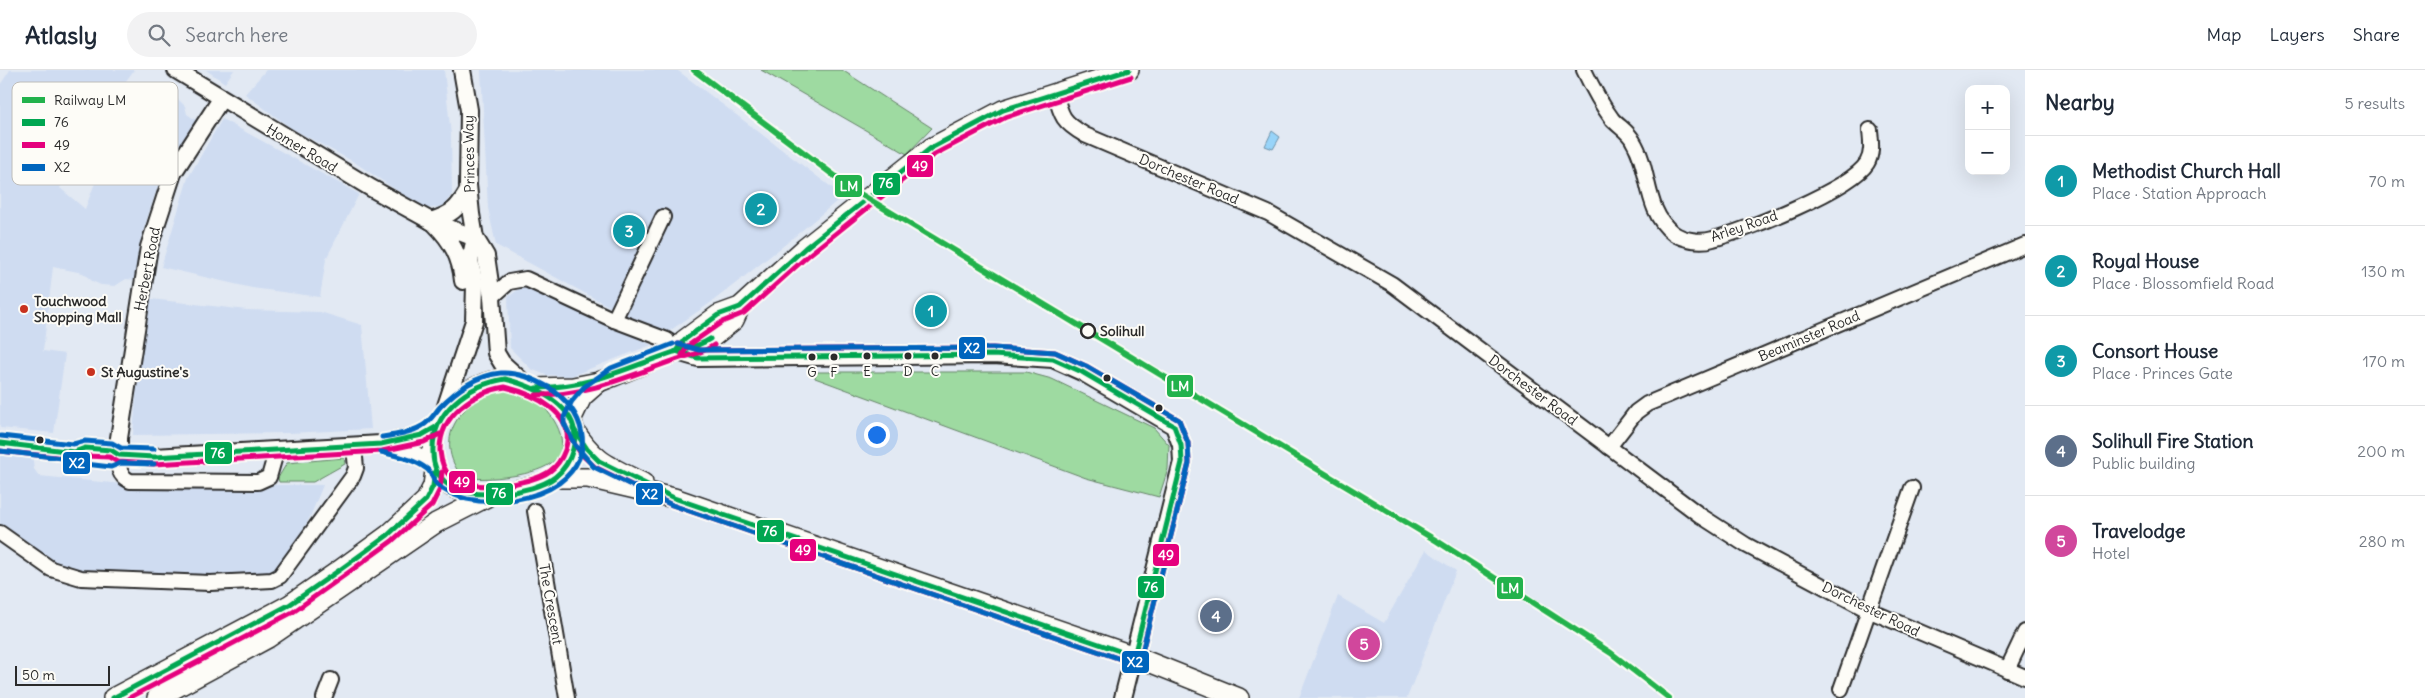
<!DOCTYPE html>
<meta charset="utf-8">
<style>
body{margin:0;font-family:Delius,sans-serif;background:#f2f2f3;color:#1f2937}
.controls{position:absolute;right:15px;top:15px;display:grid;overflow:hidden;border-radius:10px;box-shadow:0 5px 20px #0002}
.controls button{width:45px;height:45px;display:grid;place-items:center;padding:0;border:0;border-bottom:1px solid #e0e1e3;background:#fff;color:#1f2937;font:25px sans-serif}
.scale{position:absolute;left:15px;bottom:12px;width:95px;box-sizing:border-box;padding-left:5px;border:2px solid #2b2b2b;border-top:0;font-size:14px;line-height:18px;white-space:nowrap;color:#2b2b2b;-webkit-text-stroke:4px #fdfcf7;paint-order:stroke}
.you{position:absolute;left:876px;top:364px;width:18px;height:18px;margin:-12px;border:4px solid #fff;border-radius:50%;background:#1a73e8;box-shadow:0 0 0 8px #1a73e833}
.badge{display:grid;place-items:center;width:32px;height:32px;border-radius:50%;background:#1a73e8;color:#fff;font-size:16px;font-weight:700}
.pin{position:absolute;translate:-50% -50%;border:2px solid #fff;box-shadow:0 1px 5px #0006}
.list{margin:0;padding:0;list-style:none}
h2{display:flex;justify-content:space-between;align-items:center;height:65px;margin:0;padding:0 20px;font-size:21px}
h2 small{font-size:16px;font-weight:400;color:#747a83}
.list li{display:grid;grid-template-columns:32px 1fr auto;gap:15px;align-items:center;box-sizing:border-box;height:90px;padding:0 20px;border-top:1px solid #e0e1e3}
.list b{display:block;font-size:19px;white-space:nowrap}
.list p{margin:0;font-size:16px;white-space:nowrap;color:#747a83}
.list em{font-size:16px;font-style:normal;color:#747a83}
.icon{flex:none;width:28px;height:28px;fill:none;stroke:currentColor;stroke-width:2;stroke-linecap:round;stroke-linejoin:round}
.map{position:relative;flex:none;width:2025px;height:628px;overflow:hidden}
header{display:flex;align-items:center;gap:30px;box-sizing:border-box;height:70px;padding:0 25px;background:#fff;border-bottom:1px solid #e0e1e3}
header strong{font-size:24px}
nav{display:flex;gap:28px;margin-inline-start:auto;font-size:18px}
.search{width:350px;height:45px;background:#f2f2f3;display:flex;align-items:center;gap:12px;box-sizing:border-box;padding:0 18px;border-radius:28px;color:#747a83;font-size:19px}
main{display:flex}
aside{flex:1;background:#fff}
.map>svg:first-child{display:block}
.built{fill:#cfdcf1}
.green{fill:#9edaa1;stroke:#648266}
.water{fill:#98d4f9;stroke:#6c90a7}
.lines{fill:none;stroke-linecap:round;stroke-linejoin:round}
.minor-casing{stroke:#2b2b2b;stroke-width:18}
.tertiary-casing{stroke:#2b2b2b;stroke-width:20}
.secondary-casing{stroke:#2b2b2b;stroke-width:22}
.minor{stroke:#fdfcf7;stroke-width:14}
.tertiary{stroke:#fdfcf7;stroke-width:16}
.secondary{stroke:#fdfcf7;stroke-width:19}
.bus-1-casing{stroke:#fdfcf7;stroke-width:9}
.bus-2-casing{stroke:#fdfcf7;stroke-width:9}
.bus-3-casing{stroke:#fdfcf7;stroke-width:9}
.bus-1{stroke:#00a651;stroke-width:5}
.bus-2{stroke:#e5007d;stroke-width:5}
.bus-3{stroke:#0065bd;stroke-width:5}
.rail-1-casing{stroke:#fdfcf7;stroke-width:10}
.rail-1{stroke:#22b24c;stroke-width:6}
.poi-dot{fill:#c8321e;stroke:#fdfcf7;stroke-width:2}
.stop-dot{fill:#fdfcf7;stroke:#2b2b2b;stroke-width:2.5}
.bus-dot{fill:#2b2b2b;stroke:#fdfcf7;stroke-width:2}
.labels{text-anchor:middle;stroke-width:4;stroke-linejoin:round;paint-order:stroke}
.bus-label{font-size:13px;fill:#2b2b2b;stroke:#fdfcf7}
.street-label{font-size:14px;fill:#2b2b2b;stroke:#fdfcf7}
.poi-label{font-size:14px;font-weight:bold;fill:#2b2b2b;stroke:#fdfcf7;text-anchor:start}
.stop-label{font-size:14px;font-weight:bold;fill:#2b2b2b;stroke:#fdfcf7;text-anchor:start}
.key{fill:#fdfcf7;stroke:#bebdba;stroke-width:1}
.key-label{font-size:14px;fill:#2b2b2b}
.line-badge{stroke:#fdfcf7;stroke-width:2}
.badge-label{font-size:14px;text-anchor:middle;font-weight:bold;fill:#fff}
</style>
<header>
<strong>Atlasly</strong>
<div class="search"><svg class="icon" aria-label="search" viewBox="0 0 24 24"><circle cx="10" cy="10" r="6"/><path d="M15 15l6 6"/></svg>Search here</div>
<nav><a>Map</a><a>Layers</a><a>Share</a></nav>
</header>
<main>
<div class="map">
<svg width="2025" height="628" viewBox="0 0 2025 628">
<rect width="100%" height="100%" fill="#e2e9f3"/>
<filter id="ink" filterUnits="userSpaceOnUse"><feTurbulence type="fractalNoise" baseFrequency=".02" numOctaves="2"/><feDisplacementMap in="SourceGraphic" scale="10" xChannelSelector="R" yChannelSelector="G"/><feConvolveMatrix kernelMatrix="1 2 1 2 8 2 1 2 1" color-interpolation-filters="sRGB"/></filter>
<g filter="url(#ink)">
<g class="built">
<path d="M10 0H134L120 19 60 118 85 139 111 71 137 28 146 33 154 23 165 22 176 27 185 36 187 44 197 51 163 100 141 168 136 210 126 209 115 216 101 215 92 211 83 203 53 197 43 281 65 284 54 363 0 358V15Z"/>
<path d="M206 0H234L225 13Z"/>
<path d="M266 0H444L451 65 452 124 444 136 425 139 354 92 291 58 245 24Z"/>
<path d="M481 0H677L843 126 782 177 713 231 668 262 625 245 496 175 488 138Z"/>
<path d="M222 49 359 124 326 189 320 227 252 218 161 197 188 108Z"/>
<path d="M522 217 621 258 651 275 571 306 546 305 531 299 510 278 508 227Z"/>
<path d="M151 229 247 240 320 242 362 255 371 359 289 363 133 365 139 289Z"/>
<path d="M0 381 32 383 34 399 39 406 133 415H323L310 447 293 478 271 504 221 508 130 506 65 497 41 487 0 457Z"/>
<path d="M1426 480 1456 501 1407 628H1299L1338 526 1384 553Z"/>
</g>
<g class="green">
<path d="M761 0H842L932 58 907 84Z"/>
<path d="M815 302H1026L1052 309 1154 358 1169 375 1168 399 1159 427 1086 408 815 308Z"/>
<path d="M508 320C515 322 524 323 530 326 548 336 574 371 555 390 537 407 487 410 463 408 430 368 463 325 508 320Z"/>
<path d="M344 388 345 394 313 412H279L278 408 287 393Z"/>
</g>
<path class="water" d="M1272 61 1280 67 1273 79 1265 76Z"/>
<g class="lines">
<defs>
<g id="minor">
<path d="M1584 0C1592 17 1601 34 1612 49 1619 57 1629 62 1633 71 1651 100 1644 141 1673 163 1683 170 1701 173 1713 169 1745 161 1851 119 1867 93 1873 83 1871 71 1870 60"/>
<path d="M1055 22C1061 47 1063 52 1085 65L1268 143 1392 214 1701 446 1746 475 1868 540 2025 607"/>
<path d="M492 227 509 212 526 209 614 250 667 270 672 283"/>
<path d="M614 250 663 147"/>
<path d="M1609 377 1636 342 1647 334 2025 175"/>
<path d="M119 385C117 396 119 406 130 411L258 412 269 407 277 379"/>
<path d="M535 441 567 628"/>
<path d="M0 463 51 499 81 508 210 513 272 510 280 506 353 406 356 398 354 377"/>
<path d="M2007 600 2025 562"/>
<path d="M1841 619 1912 418"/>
<path d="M324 628 331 610"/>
</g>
<g id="tertiary">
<path d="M176 0 371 118 431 151 475 168"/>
<path d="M462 0 469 40 468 115 471 144 475 168 486 186 492 227 496 283 502 293 524 313"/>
<path d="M431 151C452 144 457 140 468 121"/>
<path d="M435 154C451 170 461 187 463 211"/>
<path d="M677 282 698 288 993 285 1053 289 1082 302 1174 356 1181 375 1182 392 1123 628"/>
<path d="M443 345 474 251 475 215 470 190 475 168"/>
<path d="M0 373 74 382 85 378 111 380 119 385 154 387 381 374 422 365 436 357"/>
<path d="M382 374 414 384 434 394"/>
<path d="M119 385V368L149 177 173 103 221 29"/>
</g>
<g id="secondary">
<path d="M676 281 684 270 718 245 740 237 805 178 931 78 1003 40 1129 0"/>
<path d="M505 309C536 315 581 336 574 375 571 388 565 399 555 407 544 415 525 418 511 421 494 424 476 426 459 420 446 416 435 404 433 390 426 350 466 311 505 309Z"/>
<path d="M536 318 573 317 599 312 676 281 699 278 734 250 740 237"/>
<path d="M571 350 582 327 599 312"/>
<path d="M573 358C594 392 609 396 643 413"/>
<path d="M553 408H588L674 428 1134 586 1239 628"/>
<path d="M113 628 289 535 341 499 388 465 426 430 433 416 435 401"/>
<path d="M157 628 268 568 436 453 493 424"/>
</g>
</defs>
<use href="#minor" class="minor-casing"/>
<use href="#tertiary" class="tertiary-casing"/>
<use href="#secondary" class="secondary-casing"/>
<use href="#minor" class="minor"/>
<use href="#tertiary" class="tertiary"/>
<use href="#secondary" class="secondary"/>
<defs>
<g id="bus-1">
<path d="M676 281 684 270 718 245 740 237 805 178 931 78 1003 40 1129 0"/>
<path d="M505 309C536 317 585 338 573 379 570 390 564 400 555 407 533 424 468 432 446 413 437 405 433 395 433 383 431 342 468 315 505 309Z"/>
<path d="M536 318C591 317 624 299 674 282 687 278 698 277 710 269"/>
<path d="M573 358 587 379 599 391 674 428 1134 586 1182 392 1181 375 1174 356 1082 302 1053 289 993 285 698 288 676 281"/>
<path d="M0 373 74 382 85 378 111 380 119 385 154 387 381 374 422 365 436 357"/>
<path d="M113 628 289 535 341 499 388 465 426 430 433 416 435 401"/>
</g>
<g id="bus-2">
<path d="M682 285 689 275 722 252 744 243 810 184 935 84 1006 47 1131 7"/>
<path d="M505 317C533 324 578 343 565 380 562 388 557 396 550 401 531 415 471 423 451 407 443 400 441 391 440 381 439 345 474 322 505 317Z"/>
<path d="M536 325C589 325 626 307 675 290 689 285 702 284 714 275"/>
<path d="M567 362 581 384 595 397 672 435 1132 593 1140 590 1189 393 1188 373 1179 350 1086 296 1055 282 993 278 699 280 678 274"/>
<path d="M0 381 74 389 86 386 109 387 118 392 154 394 382 381 424 372 440 364"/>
<path d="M129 628 293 542 345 505 392 471 432 435 440 419 442 402"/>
</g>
<g id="bus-3">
<path d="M673 274 611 298 584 317 572 331 564 347V353L575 375 594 397 672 435 1132 593 1140 590 1189 393 1188 373 1179 350 1086 296 1055 282 993 278 699 280 678 274"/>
<path d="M1 366 73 374 85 371 112 373 121 378 154 379"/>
<path d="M0 381 71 389 77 393 111 397 121 393 154 394"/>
<path d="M381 382C396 386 414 389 427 399 431 402 432 408 435 412 442 421 456 426 467 429 495 435 535 430 559 413 598 384 584 339 548 317 533 308 518 302 501 303 478 305 456 320 440 337 434 344 430 352 422 356 410 363 395 365 382 367"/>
</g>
</defs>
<use href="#bus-1" class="bus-1-casing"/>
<use href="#bus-2" class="bus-2-casing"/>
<use href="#bus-3" class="bus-3-casing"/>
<use href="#bus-1" class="bus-1"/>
<use href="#bus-2" class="bus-2"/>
<use href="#bus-3" class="bus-3"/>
<defs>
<path id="rail-1" d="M694 0 852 119 1437 471 1611 583 1669 628"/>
</defs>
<use href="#rail-1" class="rail-1-casing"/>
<use href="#rail-1" class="rail-1"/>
</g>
</g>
<g class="poi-dot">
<circle cx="24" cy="239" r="5"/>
<circle cx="91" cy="302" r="5"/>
</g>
<circle class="stop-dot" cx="1088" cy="261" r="7"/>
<g class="bus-dot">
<circle cx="867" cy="286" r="4.5"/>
<circle cx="908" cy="286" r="4.5"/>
<circle cx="935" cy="286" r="4.5"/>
<circle cx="812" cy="287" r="4.5"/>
<circle cx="834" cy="287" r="4.5"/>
<circle cx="1107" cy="308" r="4.5"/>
<circle cx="1159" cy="338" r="4.5"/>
<circle cx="40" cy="370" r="4.5"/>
</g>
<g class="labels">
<g class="bus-label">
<text x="867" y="306">E</text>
<text x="908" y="306">D</text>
<text x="935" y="306">C</text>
<text x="812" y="307">G</text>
<text x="834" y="307">F</text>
</g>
<g class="street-label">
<text transform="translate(302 78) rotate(31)" y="5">Homer Road</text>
<text transform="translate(469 84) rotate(-91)" y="5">Princes Way</text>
<text transform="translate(1189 109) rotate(23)" y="5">Dorchester Road</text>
<text transform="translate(1744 156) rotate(-19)" y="5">Arley Road</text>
<text transform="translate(147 199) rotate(-79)" y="5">Herbert Road</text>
<text transform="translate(1809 266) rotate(-23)" y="5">Beaminster Road</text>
<text transform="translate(1533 320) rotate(37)" y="5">Dorchester Road</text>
<text transform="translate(551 534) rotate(80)" y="5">The Crescent</text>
<text transform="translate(1871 539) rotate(26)" y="5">Dorchester Road</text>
</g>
<g class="poi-label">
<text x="34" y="236">Touchwood<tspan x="34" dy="16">Shopping Mall</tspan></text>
<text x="101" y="307">St Augustine's</text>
</g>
<g class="stop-label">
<text x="1100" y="266">Solihull</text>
</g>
</g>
<rect x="12" y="12" width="166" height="103" rx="8" class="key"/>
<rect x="22" y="27" width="23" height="6" fill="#22b24c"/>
<rect x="22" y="49" width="23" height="7" fill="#00a651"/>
<rect x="22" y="72" width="23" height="6" fill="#e5007d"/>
<rect x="22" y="94" width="23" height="7" fill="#0065bd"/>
<g class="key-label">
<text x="54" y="35">Railway LM</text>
<text x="54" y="57">76</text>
<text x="54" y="80">49</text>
<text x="54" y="102">X2</text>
</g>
<g class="line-badge">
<rect x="906" y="84" width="28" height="24" rx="5" fill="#e5007d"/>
<rect x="872" y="102" width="29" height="24" rx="5" fill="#00a651"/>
<rect x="834" y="104" width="29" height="24" rx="5" fill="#22b24c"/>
<rect x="958" y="266" width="28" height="24" rx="5" fill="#0065bd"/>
<rect x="1166" y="304" width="28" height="24" rx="5" fill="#22b24c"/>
<rect x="204" y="371" width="29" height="24" rx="5" fill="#00a651"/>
<rect x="62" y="381" width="29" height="24" rx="5" fill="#0065bd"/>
<rect x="448" y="400" width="28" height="24" rx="5" fill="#e5007d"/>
<rect x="485" y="412" width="29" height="24" rx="5" fill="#00a651"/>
<rect x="635" y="412" width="29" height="24" rx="5" fill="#0065bd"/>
<rect x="756" y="449" width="29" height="24" rx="5" fill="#00a651"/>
<rect x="789" y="468" width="28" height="24" rx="5" fill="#e5007d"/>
<rect x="1152" y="473" width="28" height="24" rx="5" fill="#e5007d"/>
<rect x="1137" y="505" width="28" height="24" rx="5" fill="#00a651"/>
<rect x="1496" y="506" width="28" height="24" rx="5" fill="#22b24c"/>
<rect x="1121" y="580" width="29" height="24" rx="5" fill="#0065bd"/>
</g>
<g class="badge-label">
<text x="920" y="101">49</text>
<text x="886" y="118">76</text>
<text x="849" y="121">LM</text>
<text x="972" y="283">X2</text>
<text x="1180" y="321">LM</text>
<text x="218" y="388">76</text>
<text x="77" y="398">X2</text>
<text x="462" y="417">49</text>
<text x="499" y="428">76</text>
<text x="650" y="429">X2</text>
<text x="770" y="466">76</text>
<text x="803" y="485">49</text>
<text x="1166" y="490">49</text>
<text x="1151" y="522">76</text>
<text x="1510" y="523">LM</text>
<text x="1135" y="597">X2</text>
</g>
</svg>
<div class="controls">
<button>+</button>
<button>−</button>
</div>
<div class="scale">50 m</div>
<div class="you"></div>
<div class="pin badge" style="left:931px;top:241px;background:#0f9aa8">1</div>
<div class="pin badge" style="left:761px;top:139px;background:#0f9aa8">2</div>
<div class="pin badge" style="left:629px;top:161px;background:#0f9aa8">3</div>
<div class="pin badge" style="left:1216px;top:546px;background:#5c6f8a">4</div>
<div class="pin badge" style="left:1364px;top:574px;background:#d1479c">5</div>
</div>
<aside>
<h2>Nearby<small>5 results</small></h2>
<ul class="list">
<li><span class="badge" style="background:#0f9aa8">1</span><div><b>Methodist Church Hall</b><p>Place · Station Approach</p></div><em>70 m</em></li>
<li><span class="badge" style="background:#0f9aa8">2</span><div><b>Royal House</b><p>Place · Blossomfield Road</p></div><em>130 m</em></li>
<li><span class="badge" style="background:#0f9aa8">3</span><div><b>Consort House</b><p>Place · Princes Gate</p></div><em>170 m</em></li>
<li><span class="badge" style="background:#5c6f8a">4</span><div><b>Solihull Fire Station</b><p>Public building</p></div><em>200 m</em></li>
<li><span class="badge" style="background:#d1479c">5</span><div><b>Travelodge</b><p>Hotel</p></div><em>280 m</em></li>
</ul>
</aside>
</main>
